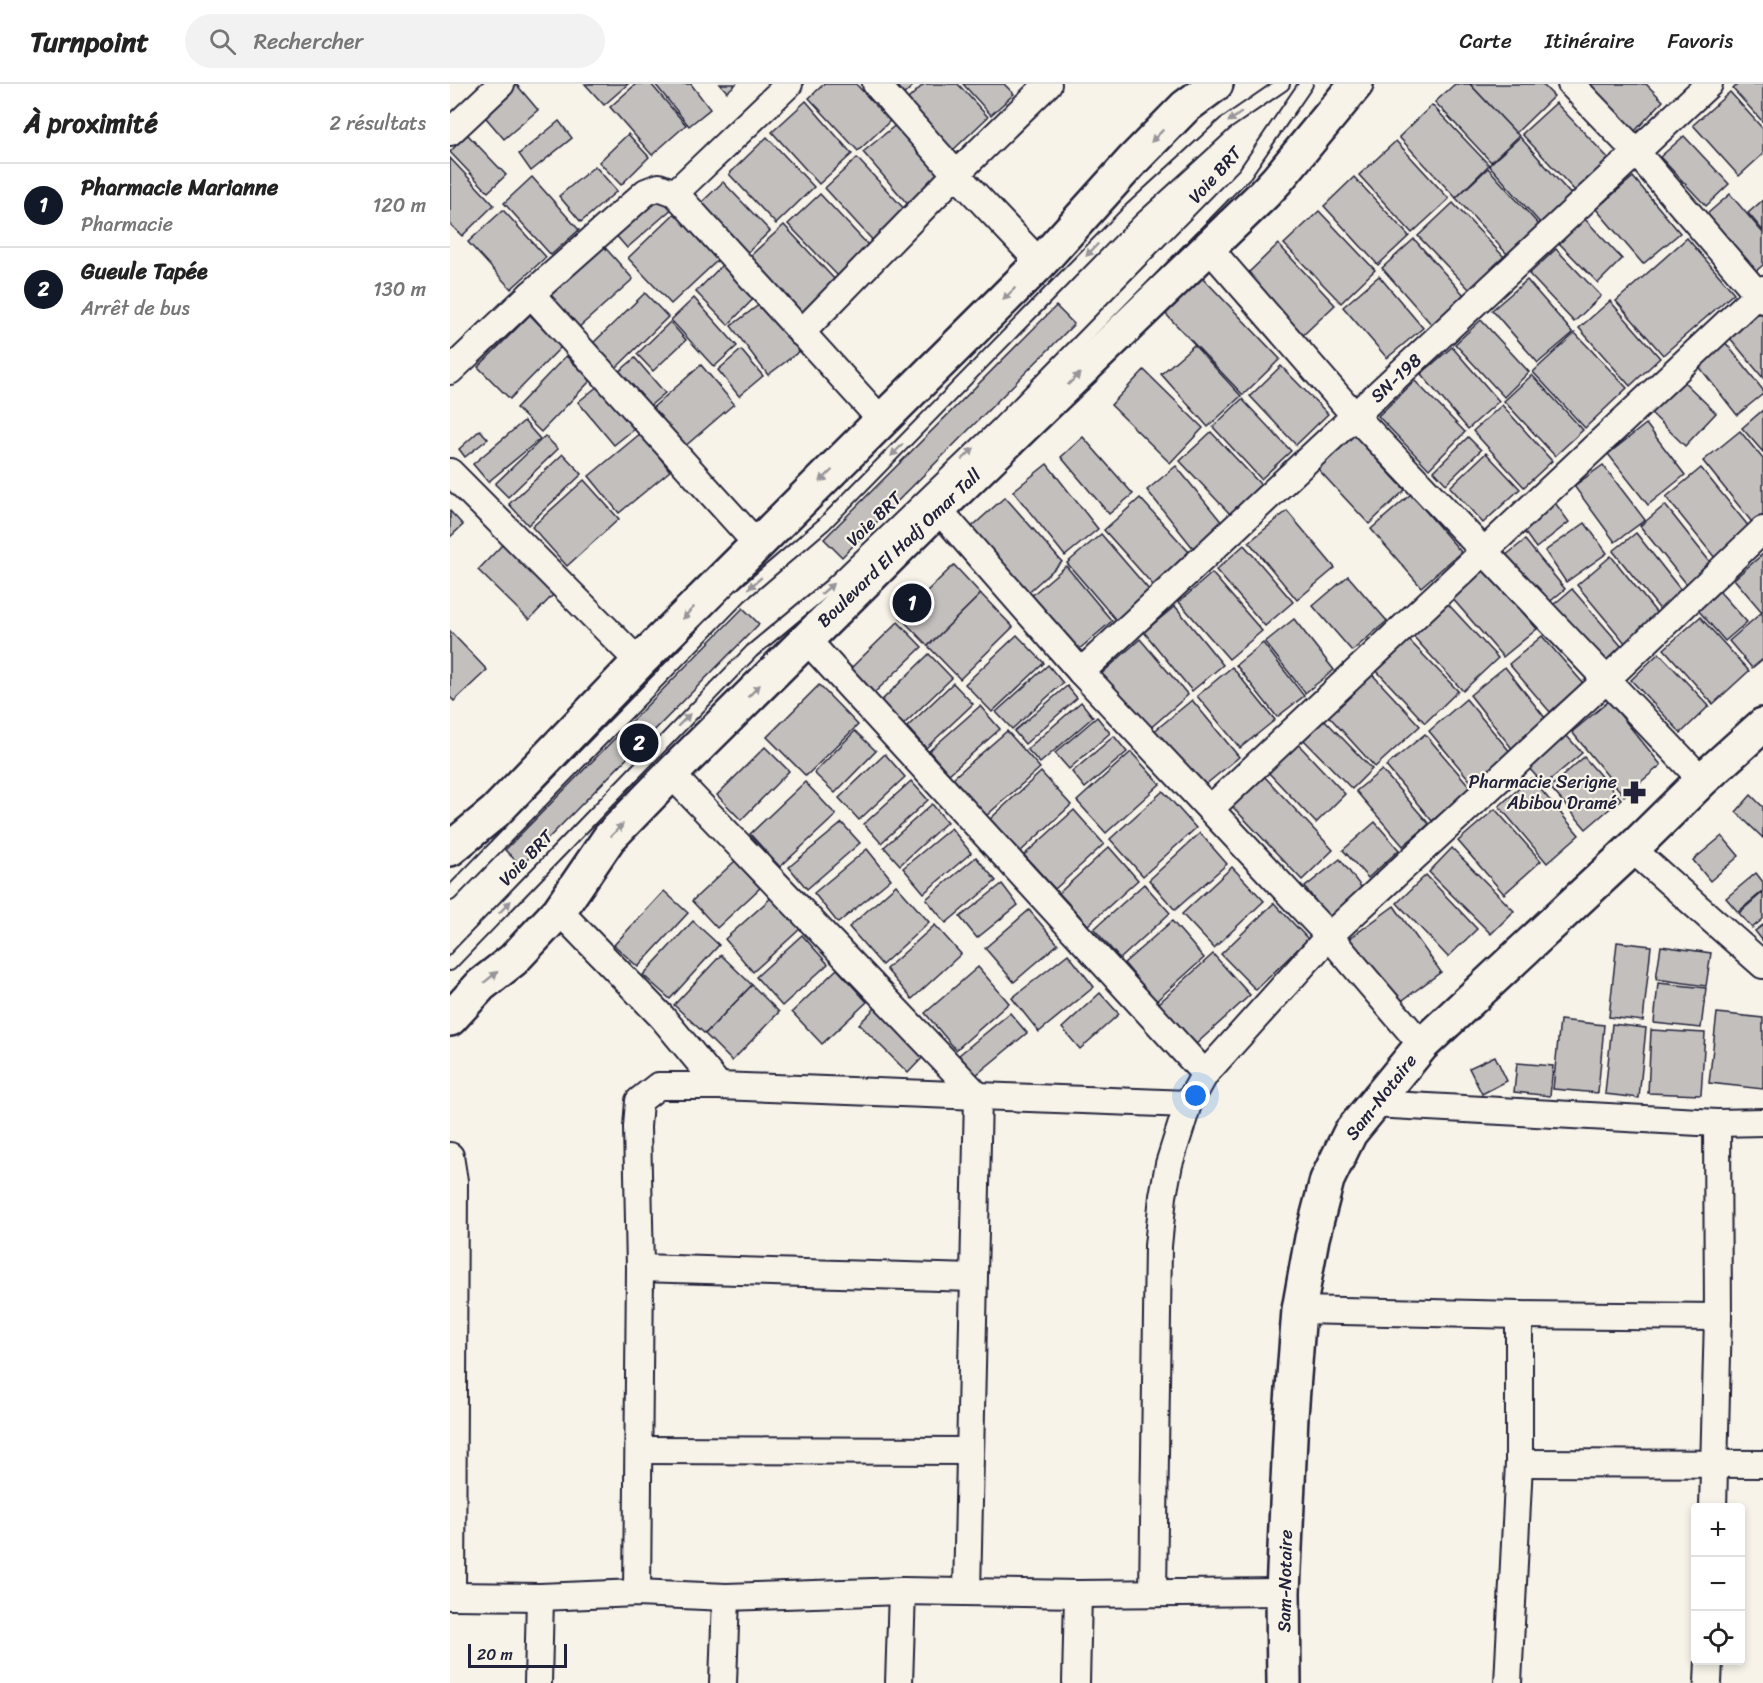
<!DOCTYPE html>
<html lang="fr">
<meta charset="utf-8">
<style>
body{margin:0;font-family:Sriracha,sans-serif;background:#f2f2f2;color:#222}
.controls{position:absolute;right:18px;bottom:18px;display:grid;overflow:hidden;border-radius:6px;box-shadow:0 3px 9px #0003}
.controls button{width:54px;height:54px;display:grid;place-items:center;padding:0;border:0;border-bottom:2px solid #e0e0e0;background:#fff;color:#222;font:30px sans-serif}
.scale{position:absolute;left:18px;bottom:15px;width:99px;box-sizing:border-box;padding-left:6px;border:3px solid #22223b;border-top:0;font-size:16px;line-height:21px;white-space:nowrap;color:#22223b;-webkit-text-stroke:4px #f7f3e8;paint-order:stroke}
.you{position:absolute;left:746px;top:1012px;width:21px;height:21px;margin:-15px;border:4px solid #fff;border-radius:50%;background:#1a73e8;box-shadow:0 0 0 9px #1a73e833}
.badge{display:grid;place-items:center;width:39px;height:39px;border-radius:50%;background:#111827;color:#fff;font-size:20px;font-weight:700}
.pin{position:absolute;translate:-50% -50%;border:3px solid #fff;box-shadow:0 2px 6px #0006}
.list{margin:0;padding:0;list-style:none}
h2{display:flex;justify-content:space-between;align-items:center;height:78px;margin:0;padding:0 24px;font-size:26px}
h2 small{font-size:20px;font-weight:400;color:#767676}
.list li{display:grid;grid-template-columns:39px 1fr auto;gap:18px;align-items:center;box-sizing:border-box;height:84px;padding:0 24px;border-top:2px solid #e0e0e0}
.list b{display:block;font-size:22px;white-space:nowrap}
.list p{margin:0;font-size:20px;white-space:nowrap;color:#767676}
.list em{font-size:20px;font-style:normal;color:#767676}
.icon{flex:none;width:33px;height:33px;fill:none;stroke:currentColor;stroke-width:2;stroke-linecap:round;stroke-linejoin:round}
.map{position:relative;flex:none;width:1313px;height:1599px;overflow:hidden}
header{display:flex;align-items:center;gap:36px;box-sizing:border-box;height:84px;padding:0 30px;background:#fff;border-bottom:2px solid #e0e0e0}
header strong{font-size:28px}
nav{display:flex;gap:33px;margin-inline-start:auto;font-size:21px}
.search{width:420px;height:54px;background:#f2f2f2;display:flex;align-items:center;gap:15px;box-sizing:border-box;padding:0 21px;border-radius:33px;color:#767676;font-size:22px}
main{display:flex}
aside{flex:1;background:#fff}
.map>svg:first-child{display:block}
.building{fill:#c2bfbd;stroke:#22223b;stroke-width:1.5}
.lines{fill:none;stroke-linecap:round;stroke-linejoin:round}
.lane-casing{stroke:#22223b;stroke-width:16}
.street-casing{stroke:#22223b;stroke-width:30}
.secondary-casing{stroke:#22223b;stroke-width:38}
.lane{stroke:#f7f3e8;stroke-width:12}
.street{stroke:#f7f3e8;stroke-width:26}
.secondary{stroke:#f7f3e8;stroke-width:33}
.oneway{fill:#97959a}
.labels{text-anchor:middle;stroke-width:4.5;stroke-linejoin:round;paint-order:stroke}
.street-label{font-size:18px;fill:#22223b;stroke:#f7f3e8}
.poi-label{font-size:18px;fill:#22223b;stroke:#f7f3e8;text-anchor:end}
</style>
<header>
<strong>Turnpoint</strong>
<div class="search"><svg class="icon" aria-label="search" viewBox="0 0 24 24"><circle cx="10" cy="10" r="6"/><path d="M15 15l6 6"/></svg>Rechercher</div>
<nav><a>Carte</a><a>Itinéraire</a><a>Favoris</a></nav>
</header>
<main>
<aside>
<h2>À proximité<small>2 résultats</small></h2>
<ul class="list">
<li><span class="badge">1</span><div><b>Pharmacie Marianne</b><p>Pharmacie</p></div><em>120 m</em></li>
<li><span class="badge">2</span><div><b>Gueule Tapée</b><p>Arrêt de bus</p></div><em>130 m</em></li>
</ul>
</aside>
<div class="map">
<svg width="1313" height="1599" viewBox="0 0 1313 1599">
<rect width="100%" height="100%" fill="#f7f3e8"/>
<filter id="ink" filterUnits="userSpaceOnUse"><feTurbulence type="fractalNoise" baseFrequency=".0167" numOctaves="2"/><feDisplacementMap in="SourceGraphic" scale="12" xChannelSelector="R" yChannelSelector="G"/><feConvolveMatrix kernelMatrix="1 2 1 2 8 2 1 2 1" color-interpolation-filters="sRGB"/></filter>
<g filter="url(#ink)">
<g class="building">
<path d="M63 0H66L88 26 54 55 31 28Z"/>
<path d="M135 0H178L154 21Z"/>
<path d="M186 0H201L236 41 202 71 160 23Z"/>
<path d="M205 0H241L260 25 239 42Z"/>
<path d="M270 0H286L277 8Z"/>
<path d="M374 0H406L440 37 408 67 359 14Z"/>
<path d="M438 0H465L450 14Z"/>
<path d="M474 0H508L538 33 503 66 457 16Z"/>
<path d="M513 0H554L564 10 541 31Z"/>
<path d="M1005 0H1020L1069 52 1041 78 985 18Z"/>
<path d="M1020 0H1092L1104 12 1066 49Z"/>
<path d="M1136 0H1196L1213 17 1184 48Z"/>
<path d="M1288 0H1313V38L1283 5Z"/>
<path d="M1280 8 1313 45V70L1289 92 1243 41Z"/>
<path d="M356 17 402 70 369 100 322 48Z"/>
<path d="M1106 19 1161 77 1127 109 1072 50Z"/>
<path d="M982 21 1039 81 1006 114 949 53Z"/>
<path d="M109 37 122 54 81 87 69 70Z"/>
<path d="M448 39 494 94 460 123 413 68Z"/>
<path d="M17 50 56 91 38 108 0 68Z"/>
<path d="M178 50 199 73 171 101 149 78Z"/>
<path d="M1234 52 1279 100 1256 122 1210 73Z"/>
<path d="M317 53 364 103 326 140 279 90Z"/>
<path d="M1070 53 1123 113 1091 140 1039 81Z"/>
<path d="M946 57 999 115 962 149 909 91Z"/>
<path d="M0 74 44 121 12 152 0 140Z"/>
<path d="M407 74 458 129 426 160 375 104Z"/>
<path d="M145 82 167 107 131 138 109 112Z"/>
<path d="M1038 84 1089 141 1057 170 1006 114Z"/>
<path d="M82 93 129 146 101 171 54 119Z"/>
<path d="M904 93 959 152 928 181 874 122Z"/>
<path d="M1183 93 1230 149 1193 180 1146 125Z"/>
<path d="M273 98 320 147 297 169 251 119Z"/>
<path d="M211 108 224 123 177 164 164 149Z"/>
<path d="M370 110 420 163 389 193 338 140Z"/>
<path d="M1280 110 1313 149V181L1306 187 1257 130Z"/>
<path d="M1313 116V147L1298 129Z"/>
<path d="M1003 119 1055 174 1020 206 968 152Z"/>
<path d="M53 126 96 173 61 205 18 158Z"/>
<path d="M869 127 925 186 891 219 834 160Z"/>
<path d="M225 129 269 175 221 220 178 174Z"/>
<path d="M1133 133 1172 175 1148 199 1108 158Z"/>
<path d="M334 141 387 198 351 231 299 173Z"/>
<path d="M1237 154 1284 209 1213 271 1166 217Z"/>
<path d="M964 155 1014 211 982 241 932 184Z"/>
<path d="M151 159 183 195 127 245 95 209Z"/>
<path d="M828 160 885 221 850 254 794 193Z"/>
<path d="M1106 165 1151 212 1124 238 1079 190Z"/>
<path d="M275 178 308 210 278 241 246 208Z"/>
<path d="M750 191 830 275 793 311 712 226Z"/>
<path d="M929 192 973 244 937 274 893 223Z"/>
<path d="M1077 196 1123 249 1088 279 1042 226Z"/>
<path d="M195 209 218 233 166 284 142 260Z"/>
<path d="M244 214 287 262 264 283 221 236Z"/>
<path d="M314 217 351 266 318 291 281 242Z"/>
<path d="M1160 217 1210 274 1180 302 1129 244Z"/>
<path d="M606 222 624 240 392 473 374 455Z"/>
<path d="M1310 228 1313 231V294L1280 254Z"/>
<path d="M80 231 111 263 60 315 28 283Z"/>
<path d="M1031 236 1079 288 1054 313 1005 260Z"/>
<path d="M220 238 236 256 203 287 187 270Z"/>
<path d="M1125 249 1177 304 1135 344 1083 288Z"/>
<path d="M1275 258 1313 306V310L1287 331 1247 280Z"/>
<path d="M744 261 791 312 758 343 711 290Z"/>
<path d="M1002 263 1049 317 1018 345 971 290Z"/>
<path d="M291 266 313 292 289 312 268 286Z"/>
<path d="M116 272 141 296 91 348 66 324Z"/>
<path d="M185 274 215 309 195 326 165 291Z"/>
<path d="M251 281 284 320 233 364 200 326Z"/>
<path d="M831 282 878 330 846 361 800 312Z"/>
<path d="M694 286 753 344 720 379 661 321Z"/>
<path d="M1082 291 1133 346 1105 372 1054 317Z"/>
<path d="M1228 292 1266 329 1235 362 1196 324Z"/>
<path d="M965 297 1015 348 979 385 928 332Z"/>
<path d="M148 302 184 345 164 361 128 318Z"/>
<path d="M792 315 841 367 811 395 763 343Z"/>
<path d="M1052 321 1102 377 1074 403 1023 347Z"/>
<path d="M1313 326V368L1292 344Z"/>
<path d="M74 337 90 355 38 398 23 380Z"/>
<path d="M1196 340 1235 391 1198 421 1158 370Z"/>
<path d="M30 346 38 355 15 373 9 365Z"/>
<path d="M1290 347 1313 375V436L1305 442 1253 377Z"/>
<path d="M761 348 811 401 780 430 730 377Z"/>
<path d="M191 349 220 387 169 429 139 392Z"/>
<path d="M903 350 955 406 919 440 867 384Z"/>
<path d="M95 352 108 365 58 413 45 400Z"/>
<path d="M633 353 683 410 659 430 611 373Z"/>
<path d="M1018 353 1031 366 996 400 984 387Z"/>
<path d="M1036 369 1070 405 1033 439 1000 403Z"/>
<path d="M113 370 132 390 78 441 59 420Z"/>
<path d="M597 380 648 445 615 472 563 407Z"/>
<path d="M1153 381 1195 436 1165 458 1124 402Z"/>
<path d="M726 382 773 440 743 464 697 406Z"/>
<path d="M1251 384 1300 444 1265 474 1216 413Z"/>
<path d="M134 396 169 435 117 482 82 443Z"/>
<path d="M961 410 1011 468 971 503 921 445Z"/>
<path d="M555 413 612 478 574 512 517 447Z"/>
<path d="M690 414 739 468 703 501 654 446Z"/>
<path d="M1103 416 1119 438 1086 464 1070 442Z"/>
<path d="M1215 421 1264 483 1239 503 1190 442Z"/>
<path d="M0 427 13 441 0 453Z"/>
<path d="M837 427 885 484 847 516 799 458Z"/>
<path d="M1135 439 1157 469 1116 498 1095 467Z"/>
<path d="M1186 449 1234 510 1212 528 1163 467Z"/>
<path d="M651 450 700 507 666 536 617 479Z"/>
<path d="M1075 456 1115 505 1096 521 1055 472Z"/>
<path d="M54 459 105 509 79 536 28 486Z"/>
<path d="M794 461 843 518 815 542 766 486Z"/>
<path d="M1313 470V527L1312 528 1284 495Z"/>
<path d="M1161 472 1209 532 1176 560 1127 501Z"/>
<path d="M504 481 531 510 478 562 450 533Z"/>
<path d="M616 482 662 537 627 567 581 512Z"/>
<path d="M1036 485 1087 545 1053 573 1002 514Z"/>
<path d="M762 489 812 547 779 575 729 518Z"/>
<path d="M898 492 937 537 902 567 863 522Z"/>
<path d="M1122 505 1173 564 1154 580 1103 521Z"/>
<path d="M1269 507 1297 538 1275 557 1248 526Z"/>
<path d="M531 510 563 543 510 595 478 562Z"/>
<path d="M997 519 1048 574 1013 607 962 551Z"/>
<path d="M725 522 773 581 742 607 694 548Z"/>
<path d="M293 524 309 540 71 782 55 766Z"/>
<path d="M1311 529 1313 531V575L1302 584 1279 557Z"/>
<path d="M1250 533 1299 587 1263 620 1214 565Z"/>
<path d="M844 535 884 586 855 609 815 558Z"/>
<path d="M448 538 472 563 424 609 400 585Z"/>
<path d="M0 547 37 586 4 617 0 613Z"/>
<path d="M567 551 594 579 542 628 515 600Z"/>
<path d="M1092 552 1133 599 1100 628 1059 580Z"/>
<path d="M956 553 1008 607 975 639 924 584Z"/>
<path d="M690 555 738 611 697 647 649 592Z"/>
<path d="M813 559 854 612 827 633 786 581Z"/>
<path d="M1209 569 1259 622 1231 649 1181 596Z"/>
<path d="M479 570 502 594 453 641 430 618Z"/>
<path d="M598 581 613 599 562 645 546 628Z"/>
<path d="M782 583 825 636 790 664 747 612Z"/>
<path d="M1055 583 1099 639 1064 667 1020 611Z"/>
<path d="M920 588 970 642 925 683 876 629Z"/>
<path d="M503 599 523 620 476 664 457 643Z"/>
<path d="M369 601 408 641 356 692 317 653Z"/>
<path d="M617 602 627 614 575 660 564 647Z"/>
<path d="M1016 615 1061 669 1023 700 979 647Z"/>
<path d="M742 616 789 673 749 706 702 649Z"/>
<path d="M1159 617 1211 681 1174 712 1122 648Z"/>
<path d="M631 618 643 633 590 679 577 665Z"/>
<path d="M530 622 550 645 499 690 479 667Z"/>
<path d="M870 631 922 685 902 705 850 652Z"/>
<path d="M647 633 660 649 619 685 605 669Z"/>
<path d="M405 647 426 667 385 709 364 689Z"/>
<path d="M557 647 590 684 536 732 503 694Z"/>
<path d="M975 650 1021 704 982 737 936 682Z"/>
<path d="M1116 651 1132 669 1094 701 1078 683Z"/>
<path d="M664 652 677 668 635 704 622 688Z"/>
<path d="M847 659 895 710 866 739 817 687Z"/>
<path d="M315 663 339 687 291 736 267 711Z"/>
<path d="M681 668 710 700 656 749 627 717Z"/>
<path d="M435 670 455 693 409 736 389 714Z"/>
<path d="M1134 673 1171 715 1136 745 1100 703Z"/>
<path d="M932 686 979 740 953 762 906 707Z"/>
<path d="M591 688 621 721 570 768 540 735Z"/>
<path d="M813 691 883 766 852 796 781 721Z"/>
<path d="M1081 694 1129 751 1097 779 1049 722Z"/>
<path d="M461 697 478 716 431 759 414 740Z"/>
<path d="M355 698 386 731 330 783 300 750Z"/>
<path d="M713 707 746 744 693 792 660 755Z"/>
<path d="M1301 711 1313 723V754L1286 728Z"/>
<path d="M482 720 497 738 450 781 434 763Z"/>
<path d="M1045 725 1091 777 1054 810 1008 757Z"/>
<path d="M624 726 654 760 605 805 574 771Z"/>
<path d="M925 738 949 766 918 794 893 766Z"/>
<path d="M392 739 410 759 357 805 339 783Z"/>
<path d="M501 744 521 769 474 809 453 784Z"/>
<path d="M750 749 777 780 725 826 699 796Z"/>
<path d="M1272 752 1289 772 1260 797 1243 776Z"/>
<path d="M659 763 688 796 638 841 609 809Z"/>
<path d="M1002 764 1064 827 1041 850 979 788Z"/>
<path d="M417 765 441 795 388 839 364 809Z"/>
<path d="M526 773 546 797 496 839 476 815Z"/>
<path d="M890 775 918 812 882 839 855 803Z"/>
<path d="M285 777 310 804 267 844 242 817Z"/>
<path d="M782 783 814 817 764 864 732 830Z"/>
<path d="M1306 789 1313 798V807L1288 828 1276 814Z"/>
<path d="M976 791 1027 845 998 873 947 819Z"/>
<path d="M552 800 568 821 527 854 510 833Z"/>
<path d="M694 800 720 829 670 875 644 845Z"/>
<path d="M446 801 479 838 432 881 399 843Z"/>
<path d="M214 807 238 829 188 883 164 861Z"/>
<path d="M1313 808V835L1302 844 1289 829Z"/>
<path d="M322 813 350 845 303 888 275 855Z"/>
<path d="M824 819 858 855 806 906 771 870Z"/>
<path d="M944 822 991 888 946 921 899 855Z"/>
<path d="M579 826 608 860 564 898 535 864Z"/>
<path d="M243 837 269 861 220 915 193 891Z"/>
<path d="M722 837 754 874 706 917 674 879Z"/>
<path d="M485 841 511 870 462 915 436 885Z"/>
<path d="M1313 841V857L1305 847Z"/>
<path d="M352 851 378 880 332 922 306 893Z"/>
<path d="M1167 858 1201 862 1193 937 1159 933Z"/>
<path d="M1211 862 1261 869 1256 902 1206 895Z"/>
<path d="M618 870 644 903 589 948 562 914Z"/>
<path d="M763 870 800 911 745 961 708 920Z"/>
<path d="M271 871 302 901 255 950 224 921Z"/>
<path d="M528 883 559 919 506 966 475 929Z"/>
<path d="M387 885 417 918 372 960 342 928Z"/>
<path d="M1208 899 1256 904 1251 944 1204 939Z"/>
<path d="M302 901 329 928 282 977 255 950Z"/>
<path d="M650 909 669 930 630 965 612 944Z"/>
<path d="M425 924 474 972 458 989 409 940Z"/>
<path d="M560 929 577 949 526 991 509 971Z"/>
<path d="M1267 929 1313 934V1005L1259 999Z"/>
<path d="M1110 936 1154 941 1148 1009 1103 1005Z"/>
<path d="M1162 940 1196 944 1189 1014 1155 1010Z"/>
<path d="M1201 946 1255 949 1251 1011 1198 1009Z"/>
<path d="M1045 972 1057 997 1032 1010 1019 984Z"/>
<path d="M1067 979 1103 982 1100 1012 1064 1008Z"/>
</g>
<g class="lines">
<defs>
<g id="lane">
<path d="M0 810 290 512 374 440 681 126 775 40 833 0"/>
<path d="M0 880 302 567 380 502 547 342 795 89 856 0"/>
</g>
<g id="street">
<path d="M426 0 506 90 590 179"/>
<path d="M1121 0 1186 68 1313 216"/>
<path d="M0 48 51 0"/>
<path d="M225 109 339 0"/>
<path d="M759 164 905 332 1252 696"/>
<path d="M81 210 307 460"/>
<path d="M351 249 506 90 598 0"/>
<path d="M0 287 81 210 196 108 209 103 225 109 432 337"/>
<path d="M0 388 189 578"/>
<path d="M488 425 631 588 879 852 972 961"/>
<path d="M356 555 755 990"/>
<path d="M631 588 1259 0"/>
<path d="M221 690 528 1012 517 1508"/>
<path d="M760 725 1313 205"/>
<path d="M1182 765 1313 881"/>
<path d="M109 827 212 933 269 1002"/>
<path d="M923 1020 1267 1039 1313 1038"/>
<path d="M0 1072 4 1097 2 1512"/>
<path d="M190 1184 523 1194"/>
<path d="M849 1226 1069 1231 1268 1233"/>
<path d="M189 1366 519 1367"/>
<path d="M1069 1379 1313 1380"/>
<path d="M1263 1424 1268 1233 1267 1039"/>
<path d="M703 1508 708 1162 713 1112 719 1080 738 1020 755 990 879 852 1156 596 1313 446"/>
<path d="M187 1509 190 1184 187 1043 189 1017 208 1002H269L738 1020"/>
<path d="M0 1512 90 1513 187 1509 276 1513 452 1507 628 1510 833 1508"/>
<path d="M88 1599 90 1513"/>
<path d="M273 1599 276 1513"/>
<path d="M449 1599 452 1507"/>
<path d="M626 1599 628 1510"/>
<path d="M1058 1599 1069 1379V1231"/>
<path d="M1258 1599 1259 1576"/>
</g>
<g id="secondary">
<path d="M0 765 45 728 189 578 590 179 683 76 735 23 766 0"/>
<path d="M0 935 31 901 63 876 109 827 159 754 221 690 488 425 814 110 827 96 906 0"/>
<path d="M834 1599 833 1508 841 1332 849 1226 862 1154 877 1096 900 1049 972 961 1182 765 1252 696 1313 641"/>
</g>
</defs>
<use href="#lane" class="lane-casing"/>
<use href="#street" class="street-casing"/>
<use href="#secondary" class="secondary-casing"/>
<use href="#lane" class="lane"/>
<use href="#street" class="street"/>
<use href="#secondary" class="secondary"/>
</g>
<defs><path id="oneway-solid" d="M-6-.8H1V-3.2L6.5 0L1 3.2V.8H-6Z" transform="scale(1.5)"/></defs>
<g class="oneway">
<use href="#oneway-solid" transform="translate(785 33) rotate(145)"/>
<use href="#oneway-solid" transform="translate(707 52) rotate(135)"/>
<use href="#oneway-solid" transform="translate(642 166) rotate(134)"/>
<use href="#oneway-solid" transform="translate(559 210) rotate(135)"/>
<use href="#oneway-solid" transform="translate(624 295) rotate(-44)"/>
<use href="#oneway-solid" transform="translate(447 366) rotate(135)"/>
<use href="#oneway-solid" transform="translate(518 370) rotate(-44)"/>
<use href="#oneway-solid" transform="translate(376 392) rotate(136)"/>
<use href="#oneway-solid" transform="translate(305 499) rotate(139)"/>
<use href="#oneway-solid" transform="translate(377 505) rotate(-41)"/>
<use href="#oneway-solid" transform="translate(238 529) rotate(135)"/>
<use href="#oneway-solid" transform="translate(304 607) rotate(-45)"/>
<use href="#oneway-solid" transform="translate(234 636) rotate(-45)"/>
<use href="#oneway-solid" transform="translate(167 746) rotate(-46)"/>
<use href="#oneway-solid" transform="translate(55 823) rotate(-46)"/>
<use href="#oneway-solid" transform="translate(41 893) rotate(-39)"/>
</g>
</g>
<defs>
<symbol id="pharmacy-bare" viewBox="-9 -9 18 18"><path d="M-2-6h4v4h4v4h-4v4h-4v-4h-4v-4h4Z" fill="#22223b" stroke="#f7f3e8" stroke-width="2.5" paint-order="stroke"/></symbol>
</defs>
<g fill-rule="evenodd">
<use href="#pharmacy-bare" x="1168" y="692" width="33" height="33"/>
</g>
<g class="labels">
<g class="street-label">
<text transform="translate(765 91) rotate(-48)" y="6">Voie BRT</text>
<text transform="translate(946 294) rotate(-43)" y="6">SN-198</text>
<text transform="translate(424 435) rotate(-44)" y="6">Voie BRT</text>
<text transform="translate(449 464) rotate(-44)" y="6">Boulevard El Hadj Omar Tall</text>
<text transform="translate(76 774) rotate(-46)" y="6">Voie BRT</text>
<text transform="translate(931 1013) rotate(-52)" y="6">Sam-Notaire</text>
<text transform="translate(835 1497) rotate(-89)" y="6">Sam-Notaire</text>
</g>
<g class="poi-label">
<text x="1167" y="704">Pharmacie Serigne<tspan x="1167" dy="21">Abibou Dramé</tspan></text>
</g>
</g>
</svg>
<div class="controls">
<button>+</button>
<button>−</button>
<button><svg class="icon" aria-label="locate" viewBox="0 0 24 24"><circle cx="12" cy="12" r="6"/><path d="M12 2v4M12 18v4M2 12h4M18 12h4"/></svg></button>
</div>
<div class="scale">20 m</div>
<div class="you"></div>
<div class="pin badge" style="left:462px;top:519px">1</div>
<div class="pin badge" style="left:189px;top:659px">2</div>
</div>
</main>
